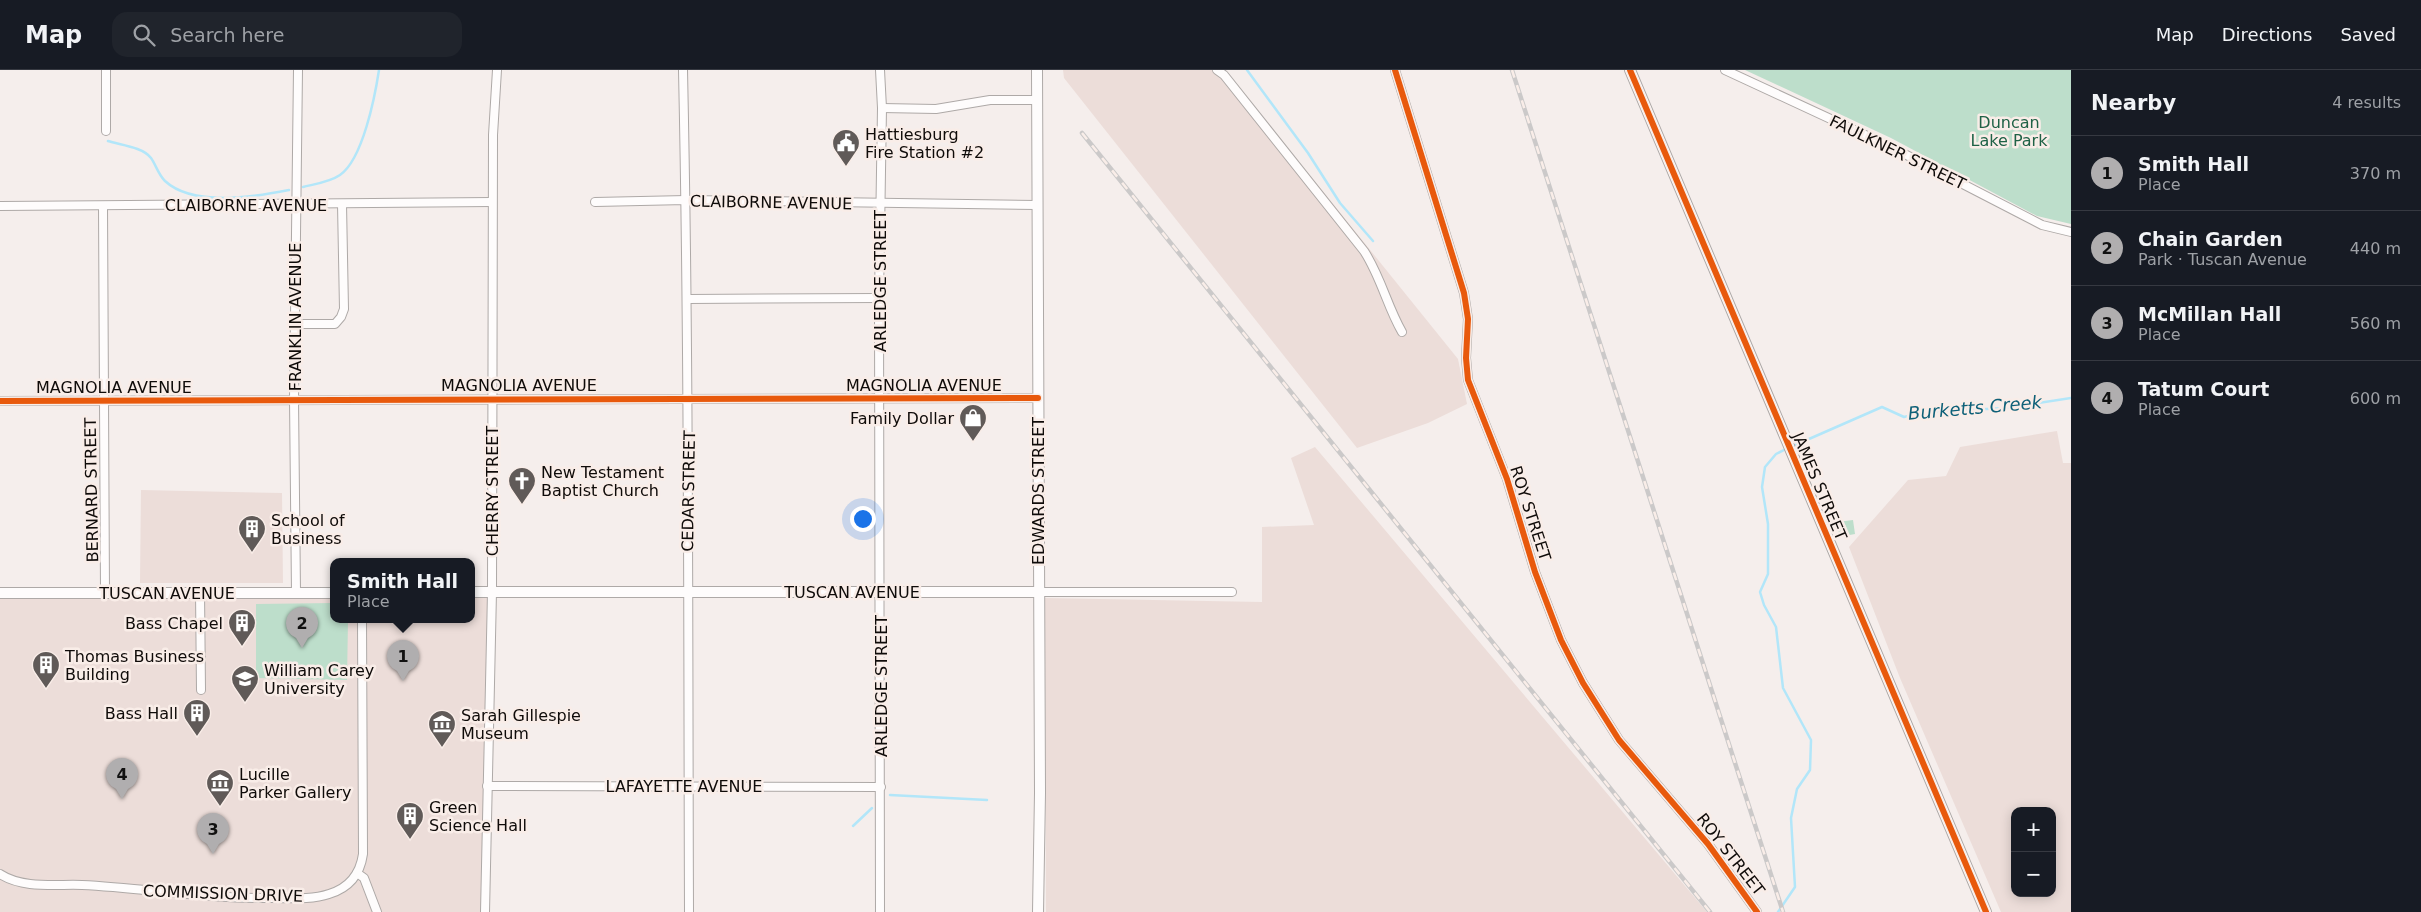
<!DOCTYPE html>
<meta charset="utf-8">
<style>
body{margin:0;font-family:"DejaVu Sans",sans-serif;background:#20242c;color:#f1f3f6}
.controls{position:absolute;right:15px;bottom:15px;display:grid;overflow:hidden;border-radius:10px;box-shadow:0 2px 12px #0003}
.controls button{width:45px;height:45px;display:grid;place-items:center;padding:0;border:0;border-bottom:1px solid #363941;background:#171b24;color:#f1f3f6;font:25px sans-serif}
.you{position:absolute;left:862px;top:448px;width:18px;height:18px;margin:-12px;border:4px solid #fff;border-radius:50%;background:#1a73e8;box-shadow:0 0 0 8px #1a73e833}
.badge{display:grid;place-items:center;width:32px;height:32px;border-radius:50%;background:#b0aeaf;color:#111;font-size:16px;font-weight:700}
.pin{position:absolute;translate:-50% -41px;filter:drop-shadow(0 1px 2px #0008)}
.pin::after{content:'';position:absolute;top:26px;width:18px;height:15px;background:inherit;clip-path:polygon(0 0,100% 0,50% 100%)}
.popup{position:absolute;left:330px;top:488px;width:145px;height:65px;box-sizing:border-box;display:grid;place-content:center;border-radius:10px;background:#171b24;filter:drop-shadow(0 1px 4px #0005);font-size:16px;white-space:nowrap;color:#9ea1a6}
.popup b{font-size:19px;color:#f1f3f6}
.popup::after{content:'';position:absolute;left:50%;top:100%;margin-left:-10px;border:10px solid transparent;border-top-color:#171b24}
.list{margin:0;padding:0;list-style:none}
h2{display:flex;justify-content:space-between;align-items:center;height:65px;margin:0;padding:0 20px;font-size:21px}
h2 small{font-size:16px;font-weight:400;color:#9ea1a6}
.list li{display:grid;grid-template-columns:32px 1fr auto;gap:15px;align-items:center;box-sizing:border-box;height:75px;padding:0 20px;border-top:1px solid #363941}
.list b{display:block;font-size:19px;white-space:nowrap}
.list p{margin:0;font-size:16px;white-space:nowrap;color:#9ea1a6}
.list em{font-size:16px;font-style:normal;color:#9ea1a6}
.icon{flex:none;width:28px;height:28px;fill:none;stroke:currentColor;stroke-width:2;stroke-linecap:round;stroke-linejoin:round}
.map{position:relative;flex:none;width:2071px;height:842px;overflow:hidden}
header{display:flex;align-items:center;gap:30px;box-sizing:border-box;height:70px;padding:0 25px;background:#171b24;border-bottom:1px solid #363941}
header strong{font-size:24px}
nav{display:flex;gap:28px;margin-inline-start:auto;font-size:18px}
.search{width:350px;height:45px;background:#20242c;display:flex;align-items:center;gap:12px;box-sizing:border-box;padding:0 18px;border-radius:15px;color:#9ea1a6;font-size:19px}
main{display:flex}
aside{flex:1;background:#171b24}
.map>svg:first-child{display:block}
.built{fill:#ecddd9;fill-rule:evenodd}
.green{fill:#bddecb}
.lines{fill:none;stroke-linecap:round;stroke-linejoin:round}
.stream{stroke:#b2e6f9;stroke-width:2.5}
.street-casing{stroke:#aea9a7;stroke-width:10}
.secondary-casing{stroke:#aea9a7;stroke-width:12}
.street{stroke:#fefcfc;stroke-width:8}
.secondary{stroke:#fefcfc;stroke-width:10}
.rail-casing{stroke:#cbc9c9;stroke-width:4.5}
.rail{stroke:#f9ede8;stroke-width:2.5;stroke-dasharray:8;stroke-linecap:butt}
.cycleway-casing{stroke:#f9ede8;stroke-width:9}
.cycleway{stroke:#e8590c;stroke-width:6}
.labels{text-anchor:middle;stroke-width:5;stroke-linejoin:round;paint-order:stroke}
.park-label{font-size:16px;fill:#1f6246;stroke:#f9ede8}
.poi-label{font-size:16px;fill:#0f0b09;stroke:#f9ede8;text-anchor:start}
.street-label{font-size:16px;fill:#0f0b09;stroke:#f9ede8}
.water-label{font-size:18px;font-style:italic;fill:#0e6078;stroke:#f9ede8}
</style>
<header>
<strong>Map</strong>
<div class="search"><svg class="icon" aria-label="search" viewBox="0 0 24 24"><circle cx="10" cy="10" r="6"/><path d="M15 15l6 6"/></svg>Search here</div>
<nav><a>Map</a><a>Directions</a><a>Saved</a></nav>
</header>
<main>
<div class="map">
<svg width="2071" height="842" viewBox="0 0 2071 842">
<rect width="100%" height="100%" fill="#f5eeec"/>
<g class="built">
<path d="M1063 0H1225L1458 289 1467 334 1428 353 1357 378 1064 8Z"/>
<path d="M2057 361 2063 393H2071V842H2001L1900 608 1849 477 1908 410 1946 406 1960 377ZM2015 741H2052V823H2015Z"/>
<path d="M1315 377 1707 842H1046L1045 528 1262 532V457L1314 455 1291 388Z"/>
<path d="M141 420 282 423 283 513H140Z"/>
<path d="M472 522H492L485 842H0V523H334V550H472Z"/>
</g>
<g class="green">
<path d="M1745 0H2071V154L2037 146 1891 68Z"/>
<path d="M1853 450 1855 464 1839 467 1837 452Z"/>
<path d="M334 533V550H348L347 610 256 608V534Z"/>
</g>
<g class="lines">
<g class="stream">
<path d="M1247 0 1308 83 1340 133 1373 171"/>
<path d="M108 71C120 75 143 77 151 88 156 95 158 104 165 111 193 137 254 127 289 120"/>
<path d="M303 117C315 114 330 112 340 105 363 89 375 26 379 0"/>
<path d="M1793 376 1882 337 1904 347 1925 342 2007 338 2071 328"/>
<path d="M890 725 987 730"/>
<path d="M853 756 872 738"/>
<path d="M1778 842 1795 817 1791 748 1797 719 1810 700 1811 670 1783 618 1776 557 1764 535 1760 522 1768 504V454L1762 417 1765 397 1776 384 1788 378"/>
</g>
<defs>
<g id="street">
<path d="M106 0V61"/>
<path d="M683 0C689 281 688 561 689 842"/>
<path d="M880 0 882 38 879 228 880 842"/>
<path d="M1217 0 1224 5 1364 181C1381 207 1387 236 1402 262"/>
<path d="M1395 0 1464 223 1468 249 1466 288 1468 310 1507 409 1535 502 1561 570 1583 613 1619 670 1708 774 1757 842"/>
<path d="M1725 0 1891 77 2042 155 2071 162"/>
<path d="M882 38 936 39 990 30H1037"/>
<path d="M595 132 686 130 1037 135"/>
<path d="M0 136 492 132"/>
<path d="M103 136 105 523"/>
<path d="M688 229 879 228"/>
<path d="M296 254H335L341 247 344 239 342 134"/>
<path d="M0 331 1038 328"/>
<path d="M200 522 201 620"/>
<path d="M1038 522H1232"/>
<path d="M296 523 294 329 298 0"/>
<path d="M487 716 881 717"/>
<path d="M357 803 364 808 377 842"/>
<path d="M0 804C23 819 56 814 82 815 145 818 208 829 272 828 290 828 311 830 329 824 349 818 360 805 363 784L362 550"/>
<path d="M485 842 492 522 493 65 497 0"/>
</g>
<g id="secondary">
<path d="M1037 0 1040 723 1038 842"/>
<path d="M1630 0 1986 842"/>
<path d="M472 522H1038"/>
<path d="M0 523H334"/>
</g>
</defs>
<use href="#street" class="street-casing"/>
<use href="#secondary" class="secondary-casing"/>
<use href="#street" class="street"/>
<use href="#secondary" class="secondary"/>
<defs>
<g id="rail">
<path d="M1512 0 1783 842"/>
<path d="M1082 63 1710 842"/>
</g>
</defs>
<use href="#rail" class="rail-casing"/>
<use href="#rail" class="rail"/>
<defs>
<g id="cycleway">
<path d="M1395 0 1464 223 1468 249 1466 288 1468 310 1507 409 1535 502 1561 570 1583 613 1619 670 1708 774 1757 842"/>
<path d="M1630 0 1986 842"/>
<path d="M0 331 1038 328"/>
</g>
</defs>
<use href="#cycleway" class="cycleway-casing"/>
<use href="#cycleway" class="cycleway"/>
</g>
<defs>
<symbol id="civic-pin" viewBox="-11 -11 22 30"><path d="M0 17L-7.5 6A9.5 9.5 0 1 1 7.5 6Z" fill="#605a58" stroke="#f9ede8"/><path d="M-.6-6.5H3V-4.5H.6V-3L4-1V1h2V6H-6V1h2V-1L-.6-3ZM-1.2 2.5V6h2.4V2.5Z" fill="#fff"/></symbol>
<symbol id="shop-pin" viewBox="-11 -11 22 30"><path d="M0 17L-7.5 6A9.5 9.5 0 1 1 7.5 6Z" fill="#605a58" stroke="#f9ede8"/><path d="M-5-2.5h2.3a2.7 3.5 0 0 1 5.4 0H5L5.5 6h-11ZM-1.5-2.5h3a1.5 2.3 0 0 0-3 0Z" fill="#fff"/></symbol>
<symbol id="church-pin" viewBox="-11 -11 22 30"><path d="M0 17L-7.5 6A9.5 9.5 0 1 1 7.5 6Z" fill="#605a58" stroke="#f9ede8"/><path d="M-1.2-6h2.4v3.5h3.3v2.4h-3.3V6h-2.4V-.1h-3.3v-2.4h3.3Z" fill="#fff"/></symbol>
<symbol id="building-pin" viewBox="-11 -11 22 30"><path d="M0 17L-7.5 6A9.5 9.5 0 1 1 7.5 6Z" fill="#605a58" stroke="#f9ede8"/><path d="M-4-6H4V6H1V3H-1V6H-4ZM-2.5-4.3h1.7v1.8h-1.7ZM.8-4.3h1.7v1.8H.8ZM-2.5-1h1.7V.8h-1.7ZM.8-1h1.7V.8H.8Z" fill="#fff"/></symbol>
<symbol id="university-pin" viewBox="-11 -11 22 30"><path d="M0 17L-7.5 6A9.5 9.5 0 1 1 7.5 6Z" fill="#605a58" stroke="#f9ede8"/><path d="M0-5L7-2L0 1L-7-2ZM-4 1L0 2.5L4 1V4Q0 6-4 4Z" fill="#fff"/></symbol>
<symbol id="museum-pin" viewBox="-11 -11 22 30"><path d="M0 17L-7.5 6A9.5 9.5 0 1 1 7.5 6Z" fill="#605a58" stroke="#f9ede8"/><path d="M0-6L6-3V-2H-6V-3ZM-5-1h2V3h-2ZM-1-1h2V3h-2ZM3-1h2V3H3ZM-6 4H6V6H-6Z" fill="#fff"/></symbol>
</defs>
<g fill-rule="evenodd">
<use href="#civic-pin" x="830" y="57" width="32" height="43"/>
<use href="#shop-pin" x="957" y="332" width="32" height="43"/>
<use href="#church-pin" x="506" y="395" width="32" height="43"/>
<use href="#building-pin" x="236" y="443" width="32" height="43"/>
<use href="#building-pin" x="226" y="537" width="32" height="43"/>
<use href="#building-pin" x="30" y="579" width="32" height="43"/>
<use href="#university-pin" x="229" y="593" width="32" height="43"/>
<use href="#building-pin" x="181" y="627" width="32" height="43"/>
<use href="#museum-pin" x="426" y="638" width="32" height="43"/>
<use href="#museum-pin" x="204" y="697" width="32" height="43"/>
<use href="#building-pin" x="394" y="730" width="32" height="43"/>
</g>
<g class="labels">
<g class="park-label">
<text x="2009" y="58">Duncan<tspan x="2009" dy="18">Lake Park</tspan></text>
</g>
<g class="poi-label">
<text x="865" y="70">Hattiesburg<tspan x="865" dy="18">Fire Station #2</tspan></text>
<text x="954" y="354" text-anchor="end">Family Dollar</text>
<text x="541" y="408">New Testament<tspan x="541" dy="18">Baptist Church</tspan></text>
<text x="271" y="456">School of<tspan x="271" dy="18">Business</tspan></text>
<text x="223" y="559" text-anchor="end">Bass Chapel</text>
<text x="65" y="592">Thomas Business<tspan x="65" dy="18">Building</tspan></text>
<text x="264" y="606">William Carey<tspan x="264" dy="18">University</tspan></text>
<text x="178" y="649" text-anchor="end">Bass Hall</text>
<text x="461" y="651">Sarah Gillespie<tspan x="461" dy="18">Museum</tspan></text>
<text x="239" y="710">Lucille<tspan x="239" dy="18">Parker Gallery</tspan></text>
<text x="429" y="743">Green<tspan x="429" dy="18">Science Hall</tspan></text>
</g>
<g class="street-label">
<text transform="translate(1898 82) rotate(26)" y="6">FAULKNER STREET</text>
<text transform="translate(771 132) rotate(1)" y="6">CLAIBORNE AVENUE</text>
<text x="246" y="141">CLAIBORNE AVENUE</text>
<text transform="translate(880 211) rotate(-90)" y="6">ARLEDGE STREET</text>
<text transform="translate(295 247) rotate(-90)" y="6">FRANKLIN AVENUE</text>
<text x="519" y="321">MAGNOLIA AVENUE</text>
<text x="924" y="321">MAGNOLIA AVENUE</text>
<text x="114" y="323">MAGNOLIA AVENUE</text>
<text transform="translate(1820 416) rotate(67)" y="6">JAMES STREET</text>
<text transform="translate(91 420) rotate(-91)" y="6">BERNARD STREET</text>
<text transform="translate(492 421) rotate(-90)" y="6">CHERRY STREET</text>
<text transform="translate(688 421) rotate(-89)" y="6">CEDAR STREET</text>
<text transform="translate(1038 421) rotate(-90)" y="6">EDWARDS STREET</text>
<text transform="translate(1531 443) rotate(72)" y="6">ROY STREET</text>
<text x="852" y="528">TUSCAN AVENUE</text>
<text x="167" y="529">TUSCAN AVENUE</text>
<text transform="translate(881 616) rotate(-90)" y="6">ARLEDGE STREET</text>
<text x="684" y="722">LAFAYETTE AVENUE</text>
<text transform="translate(1731 784) rotate(52)" y="6">ROY STREET</text>
<text transform="translate(223 823) rotate(2)" y="6">COMMISSION DRIVE</text>
</g>
<g class="water-label">
<text transform="translate(1975 338) rotate(-5)" y="6">Burketts Creek</text>
</g>
</g>
</svg>
<div class="controls">
<button>+</button>
<button>−</button>
</div>
<div class="you"></div>
<div class="pin badge" style="left:403px;top:611px">1</div>
<div class="popup"><b>Smith Hall</b>Place</div>
<div class="pin badge" style="left:302px;top:578px">2</div>
<div class="pin badge" style="left:213px;top:784px">3</div>
<div class="pin badge" style="left:122px;top:729px">4</div>
</div>
<aside>
<h2>Nearby<small>4 results</small></h2>
<ul class="list">
<li><span class="badge">1</span><div><b>Smith Hall</b><p>Place</p></div><em>370 m</em></li>
<li><span class="badge">2</span><div><b>Chain Garden</b><p>Park · Tuscan Avenue</p></div><em>440 m</em></li>
<li><span class="badge">3</span><div><b>McMillan Hall</b><p>Place</p></div><em>560 m</em></li>
<li><span class="badge">4</span><div><b>Tatum Court</b><p>Place</p></div><em>600 m</em></li>
</ul>
</aside>
</main>
